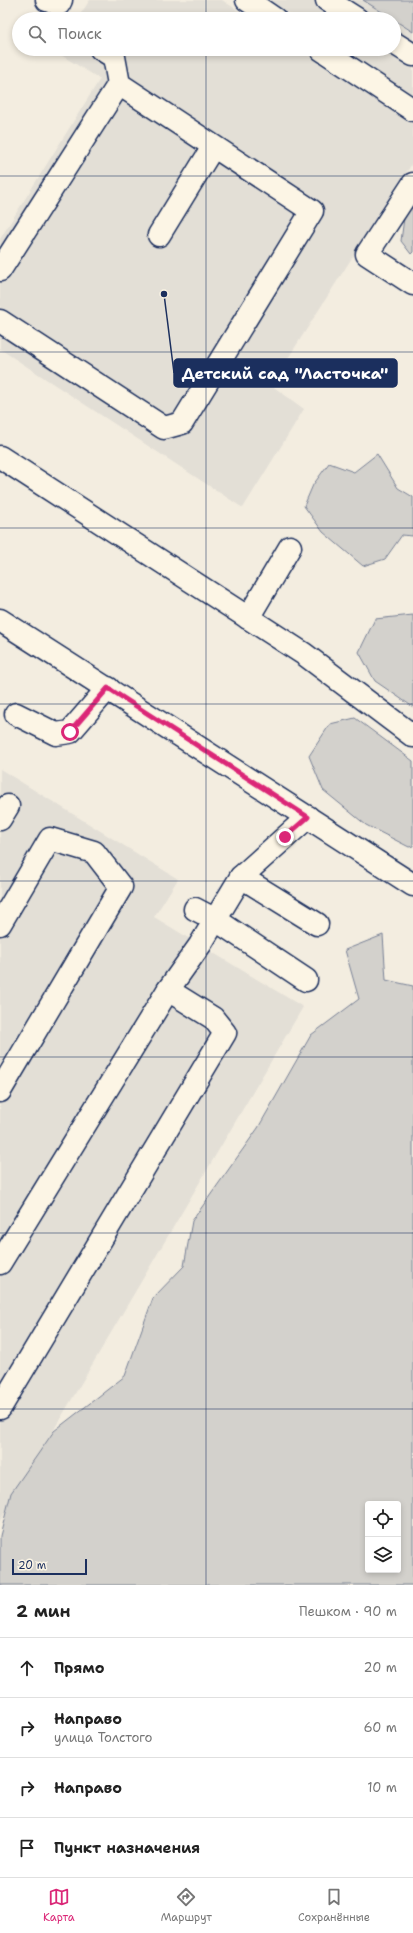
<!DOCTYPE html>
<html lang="ru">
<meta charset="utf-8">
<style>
body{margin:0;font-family:"Shantell Sans",sans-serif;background:#f2f2f2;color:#222}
.controls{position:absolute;right:12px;bottom:12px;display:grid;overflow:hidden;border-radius:4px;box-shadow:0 2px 6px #0003}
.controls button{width:36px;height:36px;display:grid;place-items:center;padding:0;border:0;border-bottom:1px solid #e0e0e0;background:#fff;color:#222;font:20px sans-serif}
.scale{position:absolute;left:12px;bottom:10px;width:75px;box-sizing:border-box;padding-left:4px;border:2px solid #1b2f5e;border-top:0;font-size:11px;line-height:14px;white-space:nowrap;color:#1b2f5e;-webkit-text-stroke:3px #fcf5e5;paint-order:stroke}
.stop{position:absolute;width:12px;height:12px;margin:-9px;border:3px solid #db2777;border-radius:50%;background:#fff}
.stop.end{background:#db2777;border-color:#fff;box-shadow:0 1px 4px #0008}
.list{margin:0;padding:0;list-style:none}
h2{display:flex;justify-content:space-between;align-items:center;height:52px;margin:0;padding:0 16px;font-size:17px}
h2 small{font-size:13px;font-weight:400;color:#767676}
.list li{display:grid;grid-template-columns:26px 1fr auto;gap:12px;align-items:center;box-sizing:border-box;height:60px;padding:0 16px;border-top:1px solid #e0e0e0}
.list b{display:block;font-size:15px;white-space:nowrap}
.list p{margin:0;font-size:13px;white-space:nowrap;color:#767676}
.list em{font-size:13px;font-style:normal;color:#767676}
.icon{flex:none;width:22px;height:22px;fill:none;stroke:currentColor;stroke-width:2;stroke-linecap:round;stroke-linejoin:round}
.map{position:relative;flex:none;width:413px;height:1585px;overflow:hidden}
.search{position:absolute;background:#fff;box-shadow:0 2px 6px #0003;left:12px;right:12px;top:12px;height:44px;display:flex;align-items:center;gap:10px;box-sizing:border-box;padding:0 14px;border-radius:22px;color:#767676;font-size:15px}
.sheet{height:292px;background:#fff}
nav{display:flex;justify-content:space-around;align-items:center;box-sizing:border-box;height:56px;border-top:1px solid #e0e0e0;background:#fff;font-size:11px;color:#767676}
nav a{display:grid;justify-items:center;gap:2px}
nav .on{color:#db2777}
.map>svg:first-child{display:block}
.built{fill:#e3dfd6}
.green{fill:#d3d1cc;stroke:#778095;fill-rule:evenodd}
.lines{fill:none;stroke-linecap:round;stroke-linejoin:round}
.minor-casing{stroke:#1b2f5e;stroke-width:25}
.minor{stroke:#fcf5e5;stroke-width:22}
.route{stroke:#db2777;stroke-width:5}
.grid{fill:none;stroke:#1b2f5e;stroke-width:1;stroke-opacity:0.55}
.leader{fill:none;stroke:#1b2f5e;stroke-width:1.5}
.callout-dot{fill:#1b2f5e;stroke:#fcf5e5;stroke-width:1.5}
.callout{fill:#1b2f5e;stroke:#1b2f5e;stroke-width:1.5}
.callout-label{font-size:16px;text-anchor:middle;font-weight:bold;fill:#fff}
</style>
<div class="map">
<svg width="413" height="1585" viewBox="0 0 413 1585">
<rect width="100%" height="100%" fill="#f3ede0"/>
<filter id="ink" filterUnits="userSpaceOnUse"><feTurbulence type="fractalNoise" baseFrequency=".025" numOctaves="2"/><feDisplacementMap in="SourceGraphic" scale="8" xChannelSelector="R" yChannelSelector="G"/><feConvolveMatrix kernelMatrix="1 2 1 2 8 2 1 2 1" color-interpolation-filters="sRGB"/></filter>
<g filter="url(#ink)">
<g class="built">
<path d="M90 0H222L251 19H77Z"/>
<path d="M268 0H413V96L342 49H394V19H297Z"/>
<path d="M58 49H298L413 124V162L271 385 304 409 243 508 0 349V239L100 79 56 52Z"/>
<path d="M0 769 178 879 154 917 303 1007 0 1521Z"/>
</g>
<g class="green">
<path d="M363 0H413V32Z"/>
<path d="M413 204V252L411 254 401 241 404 218Z"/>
<path d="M377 454 398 488 413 497V536L402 535 385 559 363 566 323 532 304 506 313 485 329 463 354 472Z"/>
<path d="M413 615V707L375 681 359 652 375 619Z"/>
<path d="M355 718 413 761V846L409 847 366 825 323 790 309 756 330 724Z"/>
<path d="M383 935 386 980 413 986V1585H0V1536L11 1493 54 1431 125 1376 153 1298 184 1266 192 1221 258 1128 311 1035 359 999 345 950ZM368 1504H398V1570H368Z"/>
</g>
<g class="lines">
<defs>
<g id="minor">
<path d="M47 0 59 4 61 0"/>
<path d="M247 0 275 19"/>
<path d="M327 0 357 19"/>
<path d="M394 43 413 55"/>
<path d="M321 49 413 110"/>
<path d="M413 184 367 254 413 284"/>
<path d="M159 235 213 147"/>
<path d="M0 270 119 84"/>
<path d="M0 321 164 428 182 423 312 211 119 84 114 57 101 49"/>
<path d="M0 457 304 654 413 736"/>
<path d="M248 618 290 547"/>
<path d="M0 620 413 885"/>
<path d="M16 714 56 734 70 732 108 688"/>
<path d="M0 819 8 806"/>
<path d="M241 877 317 924"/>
<path d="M195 909 216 920 306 980"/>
<path d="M0 924 50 839 94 852 121 887 0 1091"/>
<path d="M0 1263 168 990 200 945 241 877 308 817"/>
<path d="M0 1408 225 1033 213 1018 168 990"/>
</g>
</defs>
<use href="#minor" class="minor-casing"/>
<use href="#minor" class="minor"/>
</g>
</g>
<g class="lines" filter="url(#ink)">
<path class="route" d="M70 732 108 688 308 817 285 837"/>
</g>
<path class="grid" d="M206 0V19M206 49V1585M0 176H413M0 352H413M0 528H413M0 704H413M0 881H413M0 1057H413M0 1233H413M0 1409H413"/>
<path class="leader" d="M164 294L174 373"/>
<circle class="callout-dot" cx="164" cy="294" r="4"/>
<rect class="callout" x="174" y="359" width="223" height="28" rx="4"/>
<g class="callout-label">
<text x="285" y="379">Детский сад "Ласточка"</text>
</g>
</svg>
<div class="controls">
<button><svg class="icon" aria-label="locate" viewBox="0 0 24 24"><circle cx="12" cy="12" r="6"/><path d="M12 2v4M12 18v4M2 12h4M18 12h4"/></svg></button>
<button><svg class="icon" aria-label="layers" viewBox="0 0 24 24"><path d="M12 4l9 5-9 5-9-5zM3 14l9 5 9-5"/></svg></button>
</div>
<div class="scale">20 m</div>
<div class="stop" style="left:70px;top:732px"></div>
<div class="stop end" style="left:285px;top:837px"></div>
<div class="search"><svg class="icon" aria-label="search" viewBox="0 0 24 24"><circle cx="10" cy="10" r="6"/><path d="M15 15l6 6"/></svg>Поиск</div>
</div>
<section class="sheet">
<h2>2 мин<small>Пешком · 90 m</small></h2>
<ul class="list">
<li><svg class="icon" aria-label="ahead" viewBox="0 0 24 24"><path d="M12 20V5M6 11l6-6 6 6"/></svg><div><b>Прямо</b></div><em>20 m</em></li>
<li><svg class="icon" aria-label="right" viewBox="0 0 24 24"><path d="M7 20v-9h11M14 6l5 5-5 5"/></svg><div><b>Направо</b><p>улица Толстого</p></div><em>60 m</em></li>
<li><svg class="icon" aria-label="right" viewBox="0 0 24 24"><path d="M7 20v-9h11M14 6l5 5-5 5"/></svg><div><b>Направо</b></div><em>10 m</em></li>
<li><svg class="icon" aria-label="arrive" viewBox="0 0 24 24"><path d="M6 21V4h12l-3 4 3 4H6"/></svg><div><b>Пункт назначения</b></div></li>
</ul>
</section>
<nav>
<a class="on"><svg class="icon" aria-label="map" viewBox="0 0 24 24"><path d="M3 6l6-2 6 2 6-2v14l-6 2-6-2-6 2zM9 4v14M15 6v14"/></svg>Карта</a>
<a><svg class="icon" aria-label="directions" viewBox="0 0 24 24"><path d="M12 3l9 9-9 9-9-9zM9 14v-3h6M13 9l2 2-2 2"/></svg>Маршрут</a>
<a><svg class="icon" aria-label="saved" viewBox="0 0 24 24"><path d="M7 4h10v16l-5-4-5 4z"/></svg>Сохранённые</a>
</nav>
